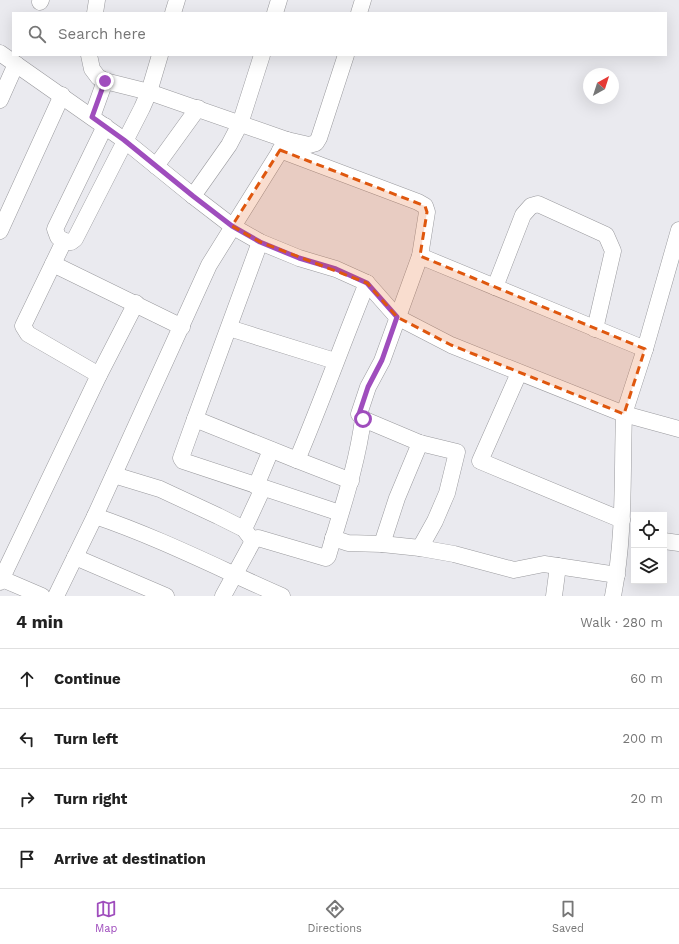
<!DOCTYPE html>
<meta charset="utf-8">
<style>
body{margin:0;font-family:"Work Sans",sans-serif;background:#f6f6f6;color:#222}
.controls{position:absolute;right:12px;bottom:12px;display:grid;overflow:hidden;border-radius:0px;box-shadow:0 4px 16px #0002}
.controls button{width:36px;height:36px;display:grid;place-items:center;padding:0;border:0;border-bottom:1px solid #e0e0e0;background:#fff;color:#222;font:20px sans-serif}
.compass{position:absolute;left:583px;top:68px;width:36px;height:36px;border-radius:50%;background:#fff;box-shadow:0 4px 16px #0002;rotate:39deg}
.stop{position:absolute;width:12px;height:12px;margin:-9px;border:3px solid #9f4dbd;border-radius:50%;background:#fff}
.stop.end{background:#9f4dbd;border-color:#fff;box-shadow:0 1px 4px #0008}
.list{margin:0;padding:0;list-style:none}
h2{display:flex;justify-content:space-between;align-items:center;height:52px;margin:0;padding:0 16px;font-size:17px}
h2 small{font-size:13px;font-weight:400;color:#767676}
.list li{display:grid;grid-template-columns:26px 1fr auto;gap:12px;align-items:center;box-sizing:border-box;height:60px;padding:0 16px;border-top:1px solid #e0e0e0}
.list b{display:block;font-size:15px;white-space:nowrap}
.list em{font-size:13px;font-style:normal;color:#767676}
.icon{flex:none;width:22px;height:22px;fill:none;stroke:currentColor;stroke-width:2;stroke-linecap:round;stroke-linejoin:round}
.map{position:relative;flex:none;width:679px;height:596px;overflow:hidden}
.search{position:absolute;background:#fff;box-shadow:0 4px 16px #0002;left:12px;right:12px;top:12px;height:44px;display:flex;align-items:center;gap:10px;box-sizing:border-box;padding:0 14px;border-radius:0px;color:#767676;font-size:15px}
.sheet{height:292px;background:#fff}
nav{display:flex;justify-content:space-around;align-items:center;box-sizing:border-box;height:56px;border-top:1px solid #e0e0e0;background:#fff;font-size:11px;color:#767676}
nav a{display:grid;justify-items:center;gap:2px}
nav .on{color:#9f4dbd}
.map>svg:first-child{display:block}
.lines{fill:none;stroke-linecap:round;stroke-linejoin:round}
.minor-casing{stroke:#9a9a9e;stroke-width:17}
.minor{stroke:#fff;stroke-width:16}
.route{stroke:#9f4dbd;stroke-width:5}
.marked{fill:#df570e;fill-opacity:0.2;stroke:#df570e;stroke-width:3;stroke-dasharray:8 5;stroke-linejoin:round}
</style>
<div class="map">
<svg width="679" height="596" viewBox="0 0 679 596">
<rect width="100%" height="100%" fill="#eaeaef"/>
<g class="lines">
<defs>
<g id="minor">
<path d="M40 2 41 0"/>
<path d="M95 13 97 0"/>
<path d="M173 13 177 0"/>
<path d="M275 13 279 0"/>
<path d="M359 13 363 0"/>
<path d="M0 53 124 140 193 196 232 226 260 242 299 258 336 269 367 283 397 317 451 345 624 414C622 475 625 536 613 596"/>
<path d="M89 55 92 69 98 77 105 81 149 92 287 140 309 145 316 143 319 138 346 55"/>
<path d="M0 100 16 64"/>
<path d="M92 117 105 81"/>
<path d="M280 150 418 202 425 206 427 212 420 256 382 361 368 387 359 414 363 419"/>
<path d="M156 166 198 108"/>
<path d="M193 196 229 145 240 124 262 55"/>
<path d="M679 230 645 349 624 414 679 429"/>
<path d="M0 231 62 95"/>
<path d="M64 241 58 237 55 229 105 126"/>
<path d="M260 242 195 419 297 460C322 401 343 342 367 283"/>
<path d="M420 256 645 349"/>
<path d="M53 264 182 327"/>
<path d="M495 287 523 215 531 206 538 204 606 235 613 251 595 329"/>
<path d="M229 328 335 361"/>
<path d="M519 373 480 461 622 520"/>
<path d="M99 375 28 334 23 326 64 241 71 242 75 239 142 108 149 92 160 55"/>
<path d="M195 419 181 458 183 461 340 513"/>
<path d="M297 460 351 481"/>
<path d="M114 475 160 489 218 516 244 529 253 541"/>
<path d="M256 486 271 450"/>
<path d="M95 516C160 538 220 569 282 596"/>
<path d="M244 529 263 488"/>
<path d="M333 538 348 543 382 544 420 548 454 554 514 570 544 564 617 575"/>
<path d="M664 541 679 543"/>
<path d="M382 544 397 498 420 443"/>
<path d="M75 557 166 596"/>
<path d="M0 578 42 596"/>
<path d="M0 582 99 375 136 303"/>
<path d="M56 596 95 516 209 265 287 140"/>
<path d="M223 596 253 541 258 538 326 558 328 556C341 511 357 466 363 419L420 443 457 452 447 493 435 521 420 548"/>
<path d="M554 596 558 566"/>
</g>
</defs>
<use href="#minor" class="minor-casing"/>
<use href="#minor" class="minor"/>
</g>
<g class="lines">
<path class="route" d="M105 81 92 117 124 140 193 196 232 226 260 242 299 258 336 269 367 283 397 317 382 360 368 387 359 414 363 419"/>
</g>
<path class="marked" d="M280 150 425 206 427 212 420 256 645 349 624 414 451 345 397 317 367 283 260 242 232 226Z"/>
</svg>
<div class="controls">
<button><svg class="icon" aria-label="locate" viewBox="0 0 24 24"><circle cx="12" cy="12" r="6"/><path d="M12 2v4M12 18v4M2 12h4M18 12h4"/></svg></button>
<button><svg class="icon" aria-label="layers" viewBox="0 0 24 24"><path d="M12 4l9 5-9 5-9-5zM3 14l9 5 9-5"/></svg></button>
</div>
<svg class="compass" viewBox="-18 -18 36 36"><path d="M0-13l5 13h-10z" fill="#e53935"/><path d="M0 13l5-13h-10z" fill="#767676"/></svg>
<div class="stop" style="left:363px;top:419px"></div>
<div class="stop end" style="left:105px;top:81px"></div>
<div class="search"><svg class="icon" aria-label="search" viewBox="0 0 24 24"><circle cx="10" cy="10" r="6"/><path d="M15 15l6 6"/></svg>Search here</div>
</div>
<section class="sheet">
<h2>4 min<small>Walk · 280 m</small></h2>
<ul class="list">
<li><svg class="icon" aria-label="ahead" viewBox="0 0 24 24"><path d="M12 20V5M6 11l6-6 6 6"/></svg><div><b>Continue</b></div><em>60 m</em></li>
<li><svg class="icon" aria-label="left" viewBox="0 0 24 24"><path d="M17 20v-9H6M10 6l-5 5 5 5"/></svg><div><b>Turn left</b></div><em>200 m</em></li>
<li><svg class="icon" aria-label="right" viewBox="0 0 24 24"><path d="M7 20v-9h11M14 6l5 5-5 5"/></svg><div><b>Turn right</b></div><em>20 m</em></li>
<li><svg class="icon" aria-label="arrive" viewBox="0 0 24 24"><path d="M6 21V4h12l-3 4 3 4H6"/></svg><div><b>Arrive at destination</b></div></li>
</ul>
</section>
<nav>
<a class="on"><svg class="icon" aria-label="map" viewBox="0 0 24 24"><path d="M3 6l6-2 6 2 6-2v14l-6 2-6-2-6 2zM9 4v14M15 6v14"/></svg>Map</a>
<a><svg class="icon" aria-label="directions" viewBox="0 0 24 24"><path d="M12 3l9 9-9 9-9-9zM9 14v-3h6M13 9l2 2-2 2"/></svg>Directions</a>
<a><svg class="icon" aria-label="saved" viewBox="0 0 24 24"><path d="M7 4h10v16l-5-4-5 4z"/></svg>Saved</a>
</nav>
